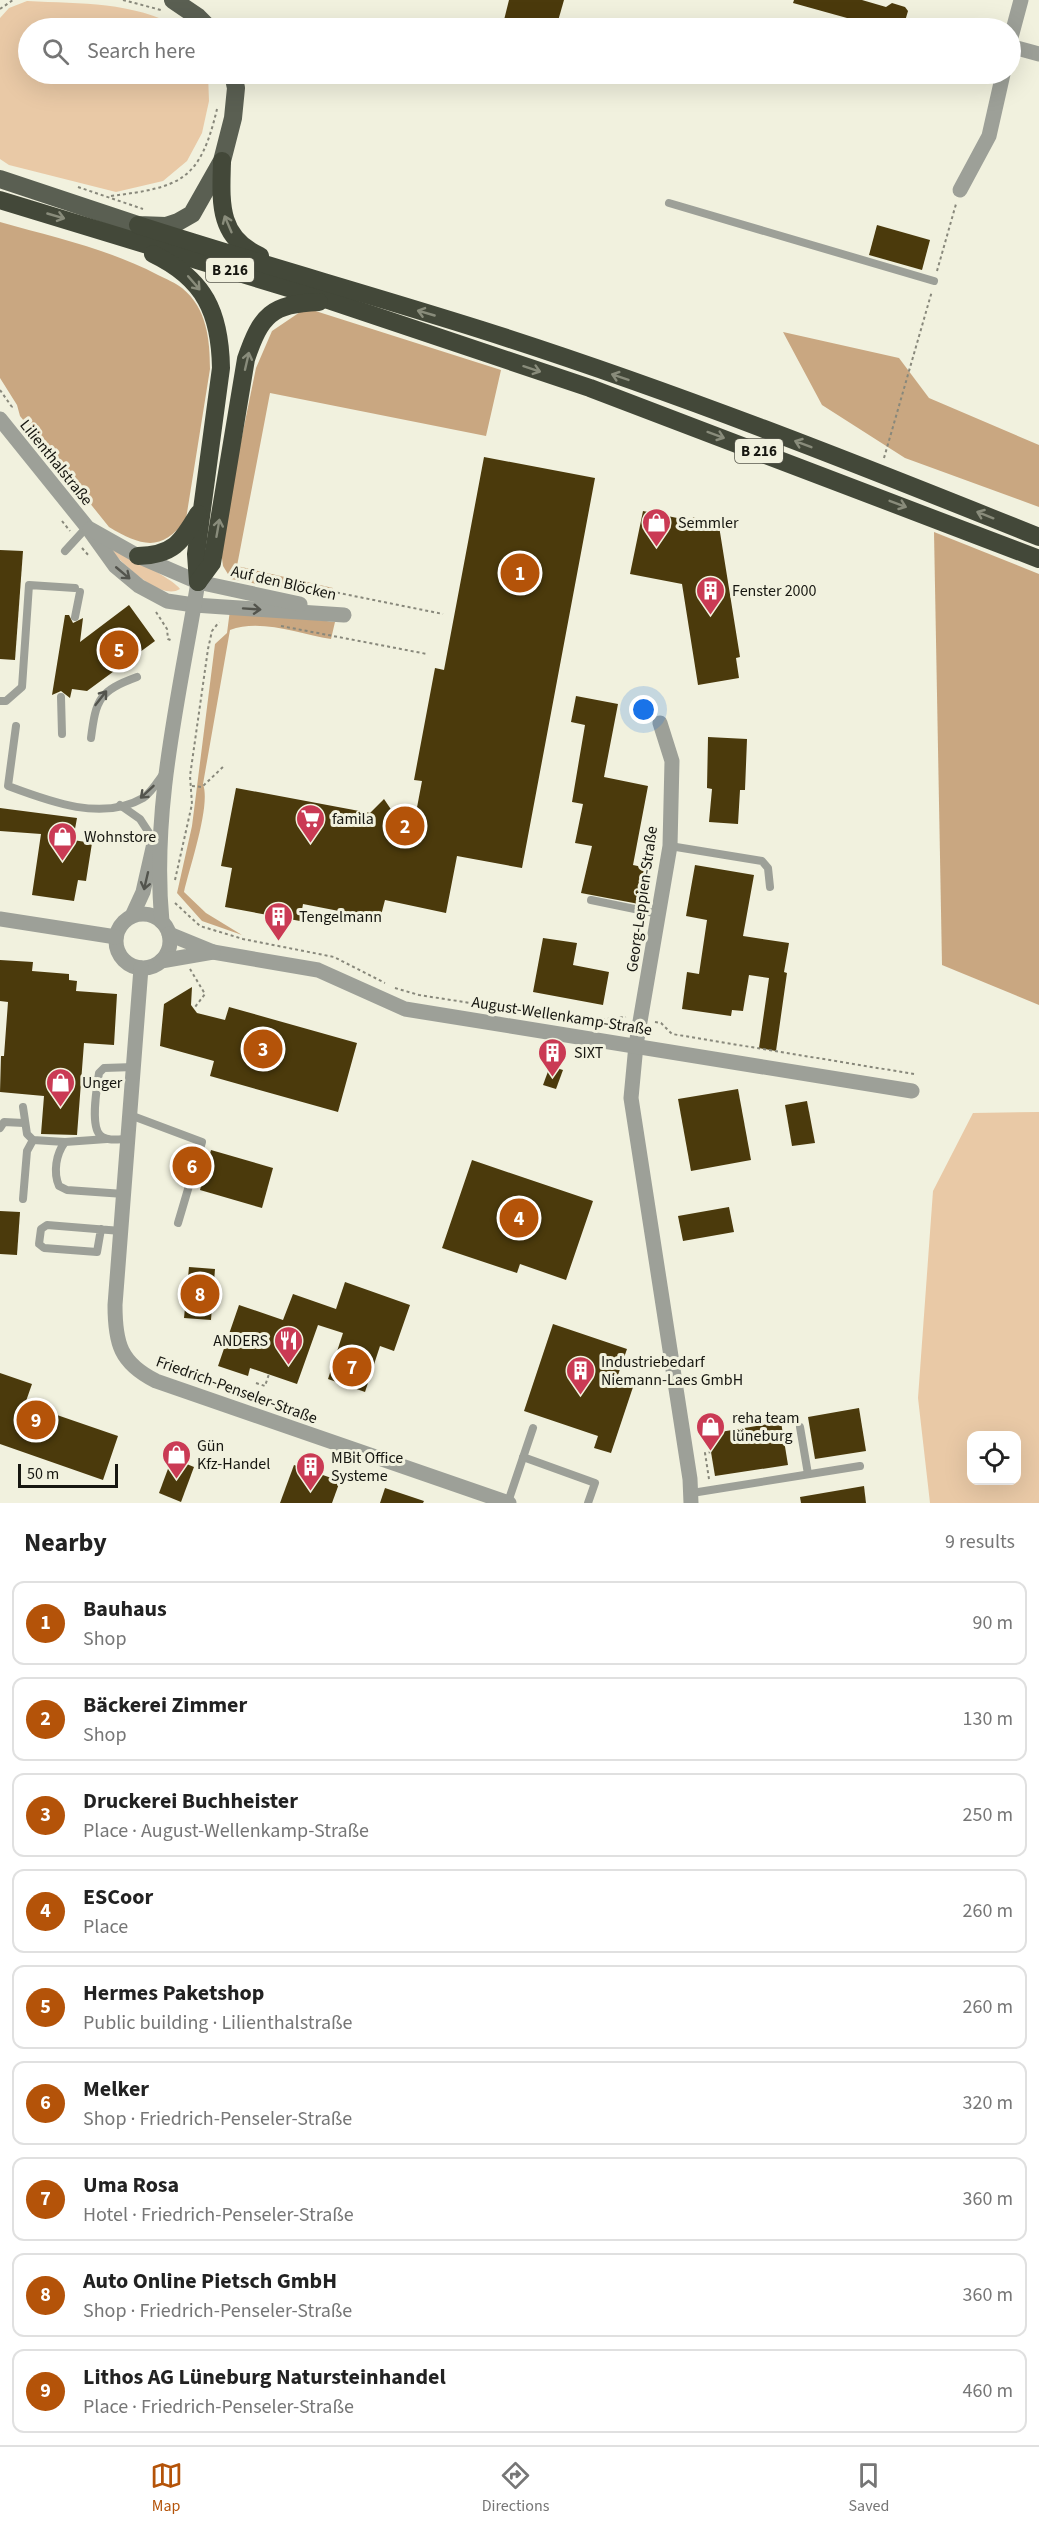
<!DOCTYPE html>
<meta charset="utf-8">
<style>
body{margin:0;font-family:"Source Sans 3",sans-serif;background:#f2f2f2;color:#222}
.controls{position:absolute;right:18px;bottom:18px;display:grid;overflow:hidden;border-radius:12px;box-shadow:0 6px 24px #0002}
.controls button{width:54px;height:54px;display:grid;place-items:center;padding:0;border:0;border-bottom:2px solid #e0e0e0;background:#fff;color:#222;font:30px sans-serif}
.scale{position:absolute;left:18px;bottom:15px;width:100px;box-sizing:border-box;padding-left:6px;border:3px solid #161610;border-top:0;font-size:16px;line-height:21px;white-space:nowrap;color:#161610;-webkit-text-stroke:4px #f1f1de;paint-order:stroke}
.you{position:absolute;left:644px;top:710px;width:21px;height:21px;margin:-15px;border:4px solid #fff;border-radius:50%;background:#1a73e8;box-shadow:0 0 0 9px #1a73e833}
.badge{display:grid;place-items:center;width:39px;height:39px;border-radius:50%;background:#b45309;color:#fff;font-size:20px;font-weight:700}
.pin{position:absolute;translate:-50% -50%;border:3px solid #fff;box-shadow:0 2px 6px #0006}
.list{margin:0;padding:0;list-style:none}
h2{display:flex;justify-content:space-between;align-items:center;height:78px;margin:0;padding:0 24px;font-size:26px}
h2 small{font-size:20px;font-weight:400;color:#767676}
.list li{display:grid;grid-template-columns:39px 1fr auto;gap:18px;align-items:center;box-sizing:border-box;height:84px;margin:0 12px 12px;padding:0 12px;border:2px solid #e0e0e0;border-radius:12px}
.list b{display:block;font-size:22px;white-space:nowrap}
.list p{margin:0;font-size:20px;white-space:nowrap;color:#767676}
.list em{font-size:20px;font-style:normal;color:#767676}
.icon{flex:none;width:33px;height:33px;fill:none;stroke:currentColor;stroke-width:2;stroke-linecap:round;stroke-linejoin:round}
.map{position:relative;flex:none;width:1039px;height:1503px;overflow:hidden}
.search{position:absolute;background:#fff;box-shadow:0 6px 24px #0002;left:18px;right:18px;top:18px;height:66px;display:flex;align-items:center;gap:15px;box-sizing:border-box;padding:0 21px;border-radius:33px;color:#767676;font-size:22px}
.sheet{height:942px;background:#fff}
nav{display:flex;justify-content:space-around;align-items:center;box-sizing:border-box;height:84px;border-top:2px solid #e0e0e0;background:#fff;font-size:16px;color:#767676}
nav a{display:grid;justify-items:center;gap:3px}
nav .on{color:#b45309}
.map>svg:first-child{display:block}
.green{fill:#e9c9a6;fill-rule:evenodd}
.forest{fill:#c9a781}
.building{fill:#4b3a0c}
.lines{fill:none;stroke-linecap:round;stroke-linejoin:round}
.path{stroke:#88887b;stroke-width:2;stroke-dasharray:3 3;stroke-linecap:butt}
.lane{stroke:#9da098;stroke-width:8}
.street{stroke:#9da098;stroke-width:15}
.primary{stroke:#5a5f52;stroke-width:18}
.highway{stroke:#434839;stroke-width:18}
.oneway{stroke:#898c7b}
.oneway2{stroke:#53544d}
.labels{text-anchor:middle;stroke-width:6;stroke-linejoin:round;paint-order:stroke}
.shield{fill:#f1f1de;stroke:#58584e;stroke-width:1.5}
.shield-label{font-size:15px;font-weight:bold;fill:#161610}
.street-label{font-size:16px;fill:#161610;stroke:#f1f1de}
.poi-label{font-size:16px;fill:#161610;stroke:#f1f1de;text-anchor:start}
</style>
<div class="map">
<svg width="1039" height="1503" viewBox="0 0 1039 1503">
<rect width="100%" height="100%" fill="#f1f1de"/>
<g class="green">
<path d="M27 1C83 4 131 1 181 28H28V74H208L209 101 202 133 187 161 163 181 116 192 9 165 0 159V18L9 8Z"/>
<path d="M100 539C113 548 176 580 180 589 158 603 114 554 100 539Z"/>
<path d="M1039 1112V1503H930L918 1398 933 1191 973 1113ZM972 1436H1016V1480H972Z"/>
</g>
<g class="forest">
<path d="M0 222C53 237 109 249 158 275 166 279 176 283 182 288 207 308 210 340 210 369L186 519C162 553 141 546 109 527L20 416 17 405 0 378Z"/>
<path d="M306 308 501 370 486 436 270 393 237 566 333 588 330 598 231 579 223 566 220 543 256 368 272 331Z"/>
<path d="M783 332 899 358 929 398 1039 445V507L905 458 822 405Z"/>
<path d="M934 532 1039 574V1005L942 965Z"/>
<path d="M230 610 335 622 331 639C300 634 260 618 230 630L203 784C211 805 190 866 184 892L206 913 242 935 202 921 177 893 192 826 215 644 227 633Z"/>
</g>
<g class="building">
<path d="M509 0H564L556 28H502Z"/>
<path d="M794 0H862L886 7 892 3 905 7 908 11 903 28H883L793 3Z"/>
<path d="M877 225 930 240 922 270 869 255Z"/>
<path d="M484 457 595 478 522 868 457 856 446 913 385 900 380 919 303 904 300 921 225 907 232 868 221 866 236 788 370 813 384 799 411 839 422 781 414 780 435 668 444 670Z"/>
<path d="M643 511 692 521 693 517 719 526 740 657 736 658 739 678 698 685 682 584 630 574Z"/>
<path d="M0 550 23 551 15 660 0 659Z"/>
<path d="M129 605 155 641 87 691 72 689 70 698 61 691 52 695 65 615H69L73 623 83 618 80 642Z"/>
<path d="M576 696 618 704 604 777 648 786 633 865 647 868 639 904 581 893 592 846 575 843 583 804 572 802 585 725 571 722Z"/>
<path d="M708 737 747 739 745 790H740L738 824 709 822 712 789 707 788Z"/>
<path d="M0 808 77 818 73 840 92 843 86 881 78 880 74 901 32 895 41 834 0 831Z"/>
<path d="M695 865 754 875 743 936 789 943 784 972 787 973 776 1051 759 1048 769 978 749 975 743 1011 732 1010 731 1016 682 1009 687 972 699 974 707 920 686 916Z"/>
<path d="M543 938 577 943 573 965 609 972 603 1005 533 992Z"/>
<path d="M0 960 33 962 32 971 69 974V980L77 981 76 991 117 994 114 1045 84 1043 77 1135 41 1134 44 1096 0 1092 1 1056H4L8 1002 0 1001Z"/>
<path d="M192 987 191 1005 197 1013 225 1020 229 1007 357 1043 338 1112 210 1076 214 1061 160 1046 164 1004Z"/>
<path d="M550 1066 563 1070 556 1089 543 1085Z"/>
<path d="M738 1089 751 1160 691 1171 678 1099Z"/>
<path d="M807 1101 815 1143 792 1146 785 1105Z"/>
<path d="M211 1150 273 1168 262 1208 200 1190Z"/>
<path d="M472 1160 593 1201 566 1280 520 1264 517 1273 442 1248Z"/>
<path d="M729 1207 734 1232 683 1241 678 1216Z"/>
<path d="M0 1211 20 1212 17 1255 0 1254Z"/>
<path d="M189 1267 215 1269 211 1320 184 1318Z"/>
<path d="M345 1282 410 1305 394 1351 380 1346 365 1392 328 1379 343 1333 318 1325 297 1384 250 1368 248 1376 218 1366 239 1305 283 1320 293 1294 336 1309Z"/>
<path d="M553 1324 627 1349 618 1375 635 1381 611 1453 594 1448 598 1436 524 1411Z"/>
<path d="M0 1373 32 1384 25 1404 118 1436 103 1480 0 1444Z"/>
<path d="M859 1408 866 1451 815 1459 808 1417Z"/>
<path d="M781 1422 788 1465 715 1476 708 1434Z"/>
<path d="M172 1458 194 1467 181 1502 159 1493Z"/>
<path d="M294 1465 340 1481 332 1503H280Z"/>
<path d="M864 1486 866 1503H801L800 1497Z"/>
<path d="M385 1488 424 1501 423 1503H380Z"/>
</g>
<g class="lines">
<g class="path">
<path d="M123 0 161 10"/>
<path d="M0 9 13 0"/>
<path d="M78 187 143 209"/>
<path d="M111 196C181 187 200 181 217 109"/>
<path d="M937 271 956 204"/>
<path d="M0 390 12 407 10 409"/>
<path d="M884 458 932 291"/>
<path d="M62 521 70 531"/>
<path d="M82 548 90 557"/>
<path d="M231 574 240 573 443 614"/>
<path d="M156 612 167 629 168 639 173 641"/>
<path d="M281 626 427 654"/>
<path d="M192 786 202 787 225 765"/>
<path d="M175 880 192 804 190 776 208 649 212 631 219 622"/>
<path d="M175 903 200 926 243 939 334 957 385 983"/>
<path d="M190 969 205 994 195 1007"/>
<path d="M395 988 419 995 586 1021 626 1017"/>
<path d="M655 1022 661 1023 672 1034 914 1074"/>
<path d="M256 1383 265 1386 269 1374"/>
<path d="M709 1479 705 1453 711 1452"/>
</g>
<g class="lane">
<path d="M669 203 934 281"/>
<path d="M65 551 87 527"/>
<path d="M75 617 80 592"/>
<path d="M61 697 62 734"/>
<path d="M0 701H6L22 687 29 585 75 588"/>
<path d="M16 726 8 786C48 801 102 822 143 798 151 793 158 781 164 773"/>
<path d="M91 738C96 699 99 691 137 677"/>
<path d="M120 805 140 819 155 842"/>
<path d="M670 846 762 861 768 868 770 887"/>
<path d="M591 900 659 914"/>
<path d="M23 1107 27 1134 33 1140 65 1142"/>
<path d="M130 1115 202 1142 178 1223"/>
<path d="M0 1128 4 1122 24 1123"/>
<path d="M107 1139 65 1142C56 1154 53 1172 59 1186L67 1190 124 1194"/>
<path d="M128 1139C119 1139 106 1142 100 1135 90 1125 97 1087 99 1073L104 1068 134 1067"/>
<path d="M23 1199 27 1151 33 1140"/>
<path d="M101 1229 97 1252 44 1248 39 1244 41 1229 47 1225 121 1231"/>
<path d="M800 1427 808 1474"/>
<path d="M523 1457 595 1483 588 1503"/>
<path d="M692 1493 860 1466"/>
<path d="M508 1502 533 1428"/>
</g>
<g class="street">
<path d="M1010 41 1021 0"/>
<path d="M1010 46 1039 54"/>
<path d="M960 190 989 136 1003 74"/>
<path d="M0 419 87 527 115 566 139 586 167 601 194 605 344 615"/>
<path d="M90 529 138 556 198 582 300 604"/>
<path d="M660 723 672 761 670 846 636 1045 631 1098 690 1479 691 1503"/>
<circle cx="143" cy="941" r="27"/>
<path d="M132 916 143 892 155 839"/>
<path d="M0 919 116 937"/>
<path d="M162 922C151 808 180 693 198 582"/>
<path d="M213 952 318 970 405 1009 912 1091"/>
<path d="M161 961 213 952 169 934"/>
<path d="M141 968 115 1305C115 1343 120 1363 156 1381L509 1503"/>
</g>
<g class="primary">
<path d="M173 0 198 17 209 28"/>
<path d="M0 179 138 225 166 226 178 222 192 214 222 161 233 118 236 88 233 74"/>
</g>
<g class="highway">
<path d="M222 161C221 201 217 237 260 256"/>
<path d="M0 200 331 301 590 388 1039 559"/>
<path d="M138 225C253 262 368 294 482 330 671 390 855 463 1039 537"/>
<path d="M153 254C205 279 220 313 221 368L196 554 198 582"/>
<path d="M138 556C173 555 181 543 198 514"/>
<path d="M198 582 212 563 246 359C261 315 271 304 319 302"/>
</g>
</g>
<defs><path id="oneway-shaft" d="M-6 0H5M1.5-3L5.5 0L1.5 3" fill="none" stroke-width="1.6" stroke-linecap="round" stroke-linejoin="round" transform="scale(1.5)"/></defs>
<g class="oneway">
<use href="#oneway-shaft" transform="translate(56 216) rotate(16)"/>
<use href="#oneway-shaft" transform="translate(228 224) rotate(-113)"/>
<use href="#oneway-shaft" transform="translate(194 283) rotate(49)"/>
<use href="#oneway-shaft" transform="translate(426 313) rotate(-164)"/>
<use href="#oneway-shaft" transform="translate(247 361) rotate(-77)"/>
<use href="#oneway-shaft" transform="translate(532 369) rotate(18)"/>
<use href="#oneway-shaft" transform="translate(620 377) rotate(-161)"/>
<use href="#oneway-shaft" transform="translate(716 435) rotate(20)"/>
<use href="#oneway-shaft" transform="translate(803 444) rotate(-159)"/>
<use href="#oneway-shaft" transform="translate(898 504) rotate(21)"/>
<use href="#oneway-shaft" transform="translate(985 515) rotate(-158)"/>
<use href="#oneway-shaft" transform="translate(218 528) rotate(-80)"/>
</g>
<g class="oneway2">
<use href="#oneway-shaft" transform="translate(123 573) rotate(40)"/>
<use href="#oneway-shaft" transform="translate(252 609) rotate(4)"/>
<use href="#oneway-shaft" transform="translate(101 698) rotate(-52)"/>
<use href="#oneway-shaft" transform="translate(147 792) rotate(137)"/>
<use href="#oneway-shaft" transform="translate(146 881) rotate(103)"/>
</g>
<defs>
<symbol id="shop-pin" viewBox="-11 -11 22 30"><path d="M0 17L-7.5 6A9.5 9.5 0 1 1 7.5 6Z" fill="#ca3a54" stroke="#f1f1de"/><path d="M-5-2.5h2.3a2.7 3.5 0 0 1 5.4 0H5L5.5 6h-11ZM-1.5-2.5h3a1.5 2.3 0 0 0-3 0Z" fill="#fff"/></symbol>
<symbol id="building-pin" viewBox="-11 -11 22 30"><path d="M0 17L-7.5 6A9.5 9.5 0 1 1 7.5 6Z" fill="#ca3a54" stroke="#f1f1de"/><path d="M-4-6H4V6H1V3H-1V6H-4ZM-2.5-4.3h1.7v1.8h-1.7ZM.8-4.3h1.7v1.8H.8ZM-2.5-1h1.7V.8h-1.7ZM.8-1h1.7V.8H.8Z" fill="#fff"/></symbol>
<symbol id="supermarket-pin" viewBox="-11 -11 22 30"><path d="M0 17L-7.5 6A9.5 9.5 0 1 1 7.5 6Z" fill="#ca3a54" stroke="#f1f1de"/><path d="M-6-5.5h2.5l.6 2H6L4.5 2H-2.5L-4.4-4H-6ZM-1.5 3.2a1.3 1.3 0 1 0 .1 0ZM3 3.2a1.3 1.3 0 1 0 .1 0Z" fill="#fff"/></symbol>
<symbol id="restaurant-pin" viewBox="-11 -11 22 30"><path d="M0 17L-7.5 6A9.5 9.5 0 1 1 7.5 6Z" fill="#ca3a54" stroke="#f1f1de"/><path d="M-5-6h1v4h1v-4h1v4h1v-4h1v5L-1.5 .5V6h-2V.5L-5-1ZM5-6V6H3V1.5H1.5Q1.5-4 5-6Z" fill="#fff"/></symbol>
</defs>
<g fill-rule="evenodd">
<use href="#shop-pin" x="640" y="506" width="33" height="45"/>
<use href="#building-pin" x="694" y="574" width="33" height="45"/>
<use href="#supermarket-pin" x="294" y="802" width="33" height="45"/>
<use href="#shop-pin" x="46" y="820" width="33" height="45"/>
<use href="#building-pin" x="262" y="900" width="33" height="45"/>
<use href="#building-pin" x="536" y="1036" width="33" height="45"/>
<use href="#shop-pin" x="44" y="1066" width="33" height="45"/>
<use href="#restaurant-pin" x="272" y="1324" width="33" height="45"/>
<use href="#building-pin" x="564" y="1354" width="33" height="45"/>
<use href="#shop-pin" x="694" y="1410" width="33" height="45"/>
<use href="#shop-pin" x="160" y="1438" width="33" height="45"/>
<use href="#building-pin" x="294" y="1450" width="33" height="45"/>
</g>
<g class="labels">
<g class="shield">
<rect x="206" y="258" width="48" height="24" rx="4.5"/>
<rect x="735" y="439" width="48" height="24" rx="4.5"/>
</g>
<g class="shield-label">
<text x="230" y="275">B 216</text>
<text x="759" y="456">B 216</text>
</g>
<g class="street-label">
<text transform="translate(57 462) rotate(51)" y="6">Lilienthalstraße</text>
<text transform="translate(284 582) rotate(13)" y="6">Auf den Blöcken</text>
<text transform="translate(641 899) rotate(-82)" y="6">Georg-Leppien-Straße</text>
<text transform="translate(562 1015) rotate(9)" y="6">August-Wellenkamp-Straße</text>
<text transform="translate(237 1389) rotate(20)" y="6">Friedrich-Penseler-Straße</text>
</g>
<g class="poi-label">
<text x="678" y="528">Semmler</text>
<text x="732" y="596">Fenster 2000</text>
<text x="332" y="824">famila</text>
<text x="84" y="842">Wohnstore</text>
<text x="299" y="922">Tengelmann</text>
<text x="574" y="1058">SIXT</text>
<text x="82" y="1088">Unger</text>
<text x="268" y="1346" text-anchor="end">ANDERS</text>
<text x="601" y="1367">Industriebedarf<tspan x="601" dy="18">Niemann-Laes GmbH</tspan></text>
<text x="732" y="1423">reha team<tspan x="732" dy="18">lüneburg</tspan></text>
<text x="197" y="1451">Gün<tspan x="197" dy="18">Kfz-Handel</tspan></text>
<text x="331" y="1463">MBit Office<tspan x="331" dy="18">Systeme</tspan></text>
</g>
</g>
</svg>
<div class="controls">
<button><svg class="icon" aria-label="locate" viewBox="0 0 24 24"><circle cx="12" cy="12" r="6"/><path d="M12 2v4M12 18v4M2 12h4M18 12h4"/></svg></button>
</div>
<div class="scale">50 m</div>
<div class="you"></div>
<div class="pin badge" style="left:520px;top:573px">1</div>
<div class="pin badge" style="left:405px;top:826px">2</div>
<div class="pin badge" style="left:263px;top:1049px">3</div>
<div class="pin badge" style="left:519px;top:1218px">4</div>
<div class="pin badge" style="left:119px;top:650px">5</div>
<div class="pin badge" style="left:192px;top:1166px">6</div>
<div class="pin badge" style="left:352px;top:1367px">7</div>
<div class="pin badge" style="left:200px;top:1294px">8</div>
<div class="pin badge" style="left:36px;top:1420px">9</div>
<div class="search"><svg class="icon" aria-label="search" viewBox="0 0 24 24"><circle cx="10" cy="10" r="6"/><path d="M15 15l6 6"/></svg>Search here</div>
</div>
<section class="sheet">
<h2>Nearby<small>9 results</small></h2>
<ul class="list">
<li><span class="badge">1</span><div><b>Bauhaus</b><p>Shop</p></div><em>90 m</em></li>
<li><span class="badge">2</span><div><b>Bäckerei Zimmer</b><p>Shop</p></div><em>130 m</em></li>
<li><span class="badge">3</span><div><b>Druckerei Buchheister</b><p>Place · August-Wellenkamp-Straße</p></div><em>250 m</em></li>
<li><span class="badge">4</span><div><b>ESCoor</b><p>Place</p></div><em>260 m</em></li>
<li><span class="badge">5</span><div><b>Hermes Paketshop</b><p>Public building · Lilienthalstraße</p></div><em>260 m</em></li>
<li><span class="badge">6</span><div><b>Melker</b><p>Shop · Friedrich-Penseler-Straße</p></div><em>320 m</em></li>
<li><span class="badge">7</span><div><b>Uma Rosa</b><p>Hotel · Friedrich-Penseler-Straße</p></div><em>360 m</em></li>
<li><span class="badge">8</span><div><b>Auto Online Pietsch GmbH</b><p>Shop · Friedrich-Penseler-Straße</p></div><em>360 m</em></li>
<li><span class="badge">9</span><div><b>Lithos AG Lüneburg Natursteinhandel</b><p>Place · Friedrich-Penseler-Straße</p></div><em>460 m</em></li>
</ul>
</section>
<nav>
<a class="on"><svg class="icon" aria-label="map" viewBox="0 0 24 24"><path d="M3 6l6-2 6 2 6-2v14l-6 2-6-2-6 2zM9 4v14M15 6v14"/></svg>Map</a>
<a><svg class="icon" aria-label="directions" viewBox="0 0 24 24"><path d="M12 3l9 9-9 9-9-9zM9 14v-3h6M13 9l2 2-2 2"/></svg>Directions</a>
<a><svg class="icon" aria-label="saved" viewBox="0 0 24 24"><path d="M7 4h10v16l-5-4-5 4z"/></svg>Saved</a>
</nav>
